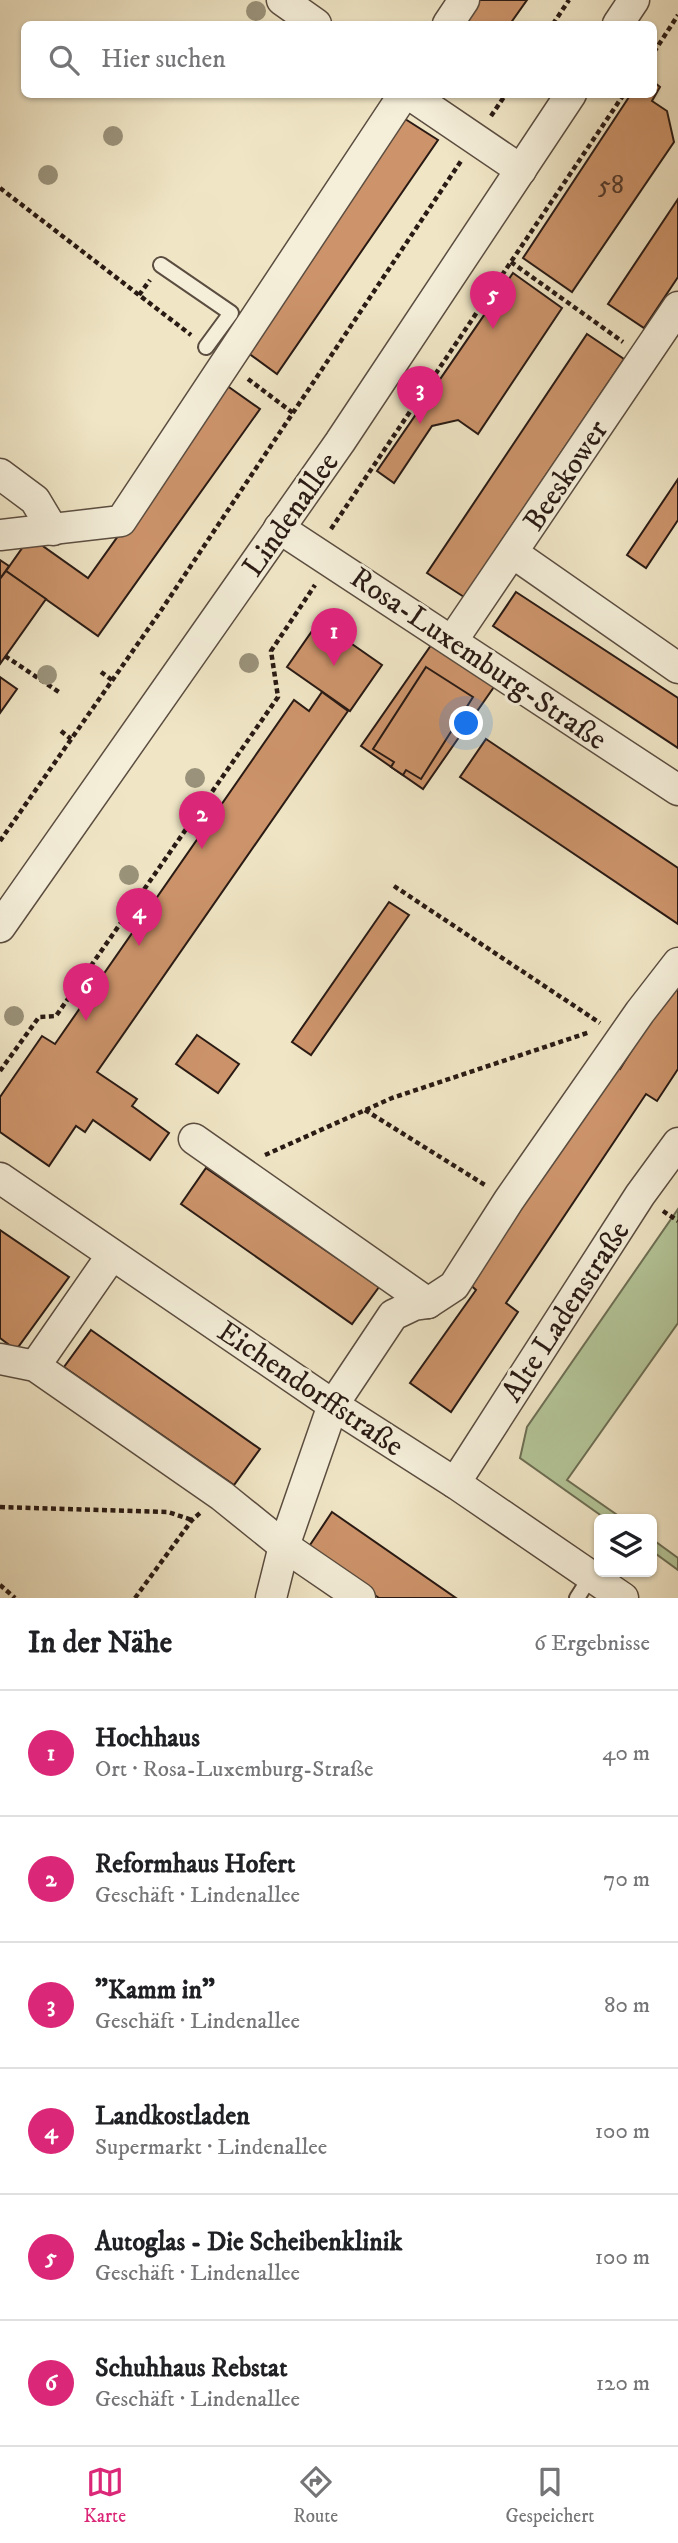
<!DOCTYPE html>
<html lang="de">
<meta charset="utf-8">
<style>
body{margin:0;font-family:"IM FELL DW Pica",serif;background:#f6f6f6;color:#202124}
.controls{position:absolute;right:21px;bottom:21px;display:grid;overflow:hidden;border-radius:10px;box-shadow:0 2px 5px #0004}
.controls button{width:63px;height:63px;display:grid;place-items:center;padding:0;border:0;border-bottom:2px solid #e0e0e0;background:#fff;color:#202124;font:35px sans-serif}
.you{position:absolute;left:467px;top:724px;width:24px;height:24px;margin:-18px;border:5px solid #fff;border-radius:50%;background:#1a73e8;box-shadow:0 0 0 10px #1a73e833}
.badge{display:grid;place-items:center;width:46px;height:46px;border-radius:50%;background:#db2777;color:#fff;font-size:23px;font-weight:700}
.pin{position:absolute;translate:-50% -58px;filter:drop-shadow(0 2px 4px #0008)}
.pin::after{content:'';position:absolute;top:37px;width:24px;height:21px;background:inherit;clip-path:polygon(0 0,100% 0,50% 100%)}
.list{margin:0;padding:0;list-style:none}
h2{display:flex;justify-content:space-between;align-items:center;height:91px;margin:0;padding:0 28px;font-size:30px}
h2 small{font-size:23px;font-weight:400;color:#757577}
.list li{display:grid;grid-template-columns:46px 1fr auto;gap:21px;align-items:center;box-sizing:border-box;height:126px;padding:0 28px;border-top:2px solid #e0e0e0}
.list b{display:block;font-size:26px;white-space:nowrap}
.list p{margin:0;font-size:23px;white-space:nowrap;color:#757577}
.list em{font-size:23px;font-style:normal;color:#757577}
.icon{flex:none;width:38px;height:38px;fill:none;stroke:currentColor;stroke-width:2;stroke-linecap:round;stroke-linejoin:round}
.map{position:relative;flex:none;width:678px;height:1598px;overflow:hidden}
.search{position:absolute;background:#fff;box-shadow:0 2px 5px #0004;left:21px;right:21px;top:21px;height:77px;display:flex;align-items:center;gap:18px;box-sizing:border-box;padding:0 24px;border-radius:10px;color:#757577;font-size:26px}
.sheet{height:847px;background:#fff}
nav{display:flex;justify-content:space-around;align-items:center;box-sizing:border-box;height:98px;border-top:2px solid #e0e0e0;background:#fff;font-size:19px;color:#757577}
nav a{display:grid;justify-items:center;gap:4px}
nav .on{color:#db2777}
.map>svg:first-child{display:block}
.green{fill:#b4c699;stroke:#6e7056;stroke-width:2}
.building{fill:#cd946b;stroke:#291a14;stroke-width:2}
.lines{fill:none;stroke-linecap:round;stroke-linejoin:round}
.lane-casing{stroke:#5b4d40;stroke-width:18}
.street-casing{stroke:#5b4d40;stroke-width:33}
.path{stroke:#291a14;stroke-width:4.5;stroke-dasharray:5 3.5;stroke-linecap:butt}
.lane{stroke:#f5efda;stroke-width:14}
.street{stroke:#f5efda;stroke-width:30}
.tree{fill:#9a927a}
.labels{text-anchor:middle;stroke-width:6;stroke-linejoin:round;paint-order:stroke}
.number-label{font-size:26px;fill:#52382a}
.street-label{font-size:30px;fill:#291a14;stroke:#f5efda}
</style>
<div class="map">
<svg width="678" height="1598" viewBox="0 0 678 1598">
<rect width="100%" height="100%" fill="#f0e6c6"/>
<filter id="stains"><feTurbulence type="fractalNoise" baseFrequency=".00286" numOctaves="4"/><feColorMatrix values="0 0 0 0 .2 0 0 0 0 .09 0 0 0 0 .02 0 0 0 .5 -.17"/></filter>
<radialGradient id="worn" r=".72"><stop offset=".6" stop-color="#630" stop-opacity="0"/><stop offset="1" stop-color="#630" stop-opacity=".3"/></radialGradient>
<g class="green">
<path d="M678 1209V1323L567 1480 623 1519H606L520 1458 527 1427Z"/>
<path d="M652 1539 678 1558V1570L652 1551Z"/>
</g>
<g class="building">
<path d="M476 0H527L510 24H459Z"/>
<path d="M654 82 660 87 652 101 667 111 674 142 572 292 523 258 631 94H654Z"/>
<path d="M402 117 438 140 277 374 244 350Z"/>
<path d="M678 199V277L644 328 608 304Z"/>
<path d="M513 273 562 308 478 434 458 420 432 426 394 483 377 471Z"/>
<path d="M587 334 624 359 464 597 427 573Z"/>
<path d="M226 385 260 409 98 636 6 571 30 537 88 578Z"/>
<path d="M678 479V520L646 568 627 555Z"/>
<path d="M0 560 9 566 0 579Z"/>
<path d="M6 571 46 599 0 664V579Z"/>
<path d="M516 592 678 698V748L493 626Z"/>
<path d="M319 621 382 665 350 711 287 667Z"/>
<path d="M434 641 496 684 423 789 361 746Z"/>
<path d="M426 667 473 697 421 779 406 770 403 775 391 767 394 762 373 749Z"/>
<path d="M0 677 17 689 0 713Z"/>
<path d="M322 692 348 711 97 1072 137 1099 132 1106 169 1133 150 1160 93 1120 85 1132 76 1126 49 1166 0 1132V1097L42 1036 55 1044 294 700 309 711Z"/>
<path d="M486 739 678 868V924L460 777Z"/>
<path d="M389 902 409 915 311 1055 292 1042Z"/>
<path d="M678 976V1069L657 1101 646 1094 506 1303 518 1312 451 1412 410 1383 476 1290 466 1281 609 1066 620 1069Z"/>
<path d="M197 1035 239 1064 218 1093 176 1064Z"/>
<path d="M206 1168 379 1287 352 1324 181 1204Z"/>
<path d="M0 1230 69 1277 16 1350 0 1338Z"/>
<path d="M91 1330 260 1449 234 1485 64 1367Z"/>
<path d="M332 1512 456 1598H379L308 1548Z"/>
</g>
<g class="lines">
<defs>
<g id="lane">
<path d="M161 265 231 313 206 347"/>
<path d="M577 1598 591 1576"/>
</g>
<g id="street">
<path d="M282 0 316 24"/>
<path d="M448 24 464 0"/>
<path d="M618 24 634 0"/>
<path d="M409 94 521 170"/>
<path d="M0 474 35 500 53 530"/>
<path d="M279 528 678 790"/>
<path d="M0 535 121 521 404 94"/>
<path d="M513 553 678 668"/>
<path d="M452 641 678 307"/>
<path d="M0 927 340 442 571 94"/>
<path d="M194 1139 428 1303"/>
<path d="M0 1178 333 1405 455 1483 623 1598"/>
<path d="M0 1359 35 1366 222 1496 284 1546 360 1598"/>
<path d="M35 1366 112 1255"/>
<path d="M455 1483 640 1195 678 1143"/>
<path d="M271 1598 284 1546 333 1405 393 1315 414 1305 428 1303 454 1286 509 1200 640 1012 678 963"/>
</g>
</defs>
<use href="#lane" class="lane-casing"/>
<use href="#street" class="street-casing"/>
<g class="path">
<path d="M553 24 569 0"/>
<path d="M654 52 678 15"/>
<path d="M491 116 506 94"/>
<path d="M0 188 191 335"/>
<path d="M511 262 623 342"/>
<path d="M139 295 150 280"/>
<path d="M248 379 293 413"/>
<path d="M331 529 624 94"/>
<path d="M5 656 59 692"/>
<path d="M101 672 112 680"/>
<path d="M61 731 71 739"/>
<path d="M0 841 160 612 461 161"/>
<path d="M394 886 600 1023"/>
<path d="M0 1071 39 1017 56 1016 278 697 271 651 315 585"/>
<path d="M365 1110 485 1185"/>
<path d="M265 1155 392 1098 590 1032"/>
<path d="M663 1211 678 1221"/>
<path d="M0 1507 168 1512 192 1520"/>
<path d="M0 1585 15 1598"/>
<path d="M135 1598 192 1520 200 1513"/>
</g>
<use href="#lane" class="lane"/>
<use href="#street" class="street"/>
</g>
<g class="tree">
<circle cx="256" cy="11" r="10"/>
<circle cx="113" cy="136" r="10"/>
<circle cx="48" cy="175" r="10"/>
<circle cx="249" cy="663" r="10"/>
<circle cx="47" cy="675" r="10"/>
<circle cx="195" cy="778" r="10"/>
<circle cx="129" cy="875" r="10"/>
<circle cx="14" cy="1016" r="10"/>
</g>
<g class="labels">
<g class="number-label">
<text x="611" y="193">58</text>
</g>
<g class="street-label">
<text transform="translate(565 475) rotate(-56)" y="10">Beeskower</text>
<text transform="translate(290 514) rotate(-55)" y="10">Lindenallee</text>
<text transform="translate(479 658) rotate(34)" y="10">Rosa-Luxemburg-Straße</text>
<text transform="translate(565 1311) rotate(-57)" y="10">Alte Ladenstraße</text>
<text transform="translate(311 1388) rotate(34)" y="10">Eichendorffstraße</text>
</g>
</g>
<rect width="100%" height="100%" filter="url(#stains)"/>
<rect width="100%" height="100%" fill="url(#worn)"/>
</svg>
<div class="controls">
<button><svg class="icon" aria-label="layers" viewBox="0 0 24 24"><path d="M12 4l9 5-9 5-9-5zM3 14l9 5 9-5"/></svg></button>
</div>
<div class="you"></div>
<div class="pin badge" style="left:334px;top:666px">1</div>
<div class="pin badge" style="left:202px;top:849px">2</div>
<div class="pin badge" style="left:420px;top:424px">3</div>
<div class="pin badge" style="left:139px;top:946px">4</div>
<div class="pin badge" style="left:493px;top:329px">5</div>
<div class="pin badge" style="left:86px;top:1021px">6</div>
<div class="search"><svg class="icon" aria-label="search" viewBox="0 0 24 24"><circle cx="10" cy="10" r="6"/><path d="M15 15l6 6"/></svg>Hier suchen</div>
</div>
<section class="sheet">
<h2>In der Nähe<small>6 Ergebnisse</small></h2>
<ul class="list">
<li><span class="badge">1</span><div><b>Hochhaus</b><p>Ort · Rosa-Luxemburg-Straße</p></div><em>40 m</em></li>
<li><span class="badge">2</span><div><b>Reformhaus Hofert</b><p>Geschäft · Lindenallee</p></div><em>70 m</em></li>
<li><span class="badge">3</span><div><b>&quot;Kamm in&quot;</b><p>Geschäft · Lindenallee</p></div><em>80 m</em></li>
<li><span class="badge">4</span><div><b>Landkostladen</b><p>Supermarkt · Lindenallee</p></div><em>100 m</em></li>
<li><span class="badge">5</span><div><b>Autoglas - Die Scheibenklinik</b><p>Geschäft · Lindenallee</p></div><em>100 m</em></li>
<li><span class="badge">6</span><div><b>Schuhhaus Rebstat</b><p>Geschäft · Lindenallee</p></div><em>120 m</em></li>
</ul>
</section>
<nav>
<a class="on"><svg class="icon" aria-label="map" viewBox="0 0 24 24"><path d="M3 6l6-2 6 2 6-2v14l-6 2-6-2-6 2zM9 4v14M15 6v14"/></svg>Karte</a>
<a><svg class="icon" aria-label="directions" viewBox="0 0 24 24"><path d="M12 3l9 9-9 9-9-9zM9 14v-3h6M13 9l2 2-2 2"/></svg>Route</a>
<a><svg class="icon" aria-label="saved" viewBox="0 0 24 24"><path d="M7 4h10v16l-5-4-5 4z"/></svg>Gespeichert</a>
</nav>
